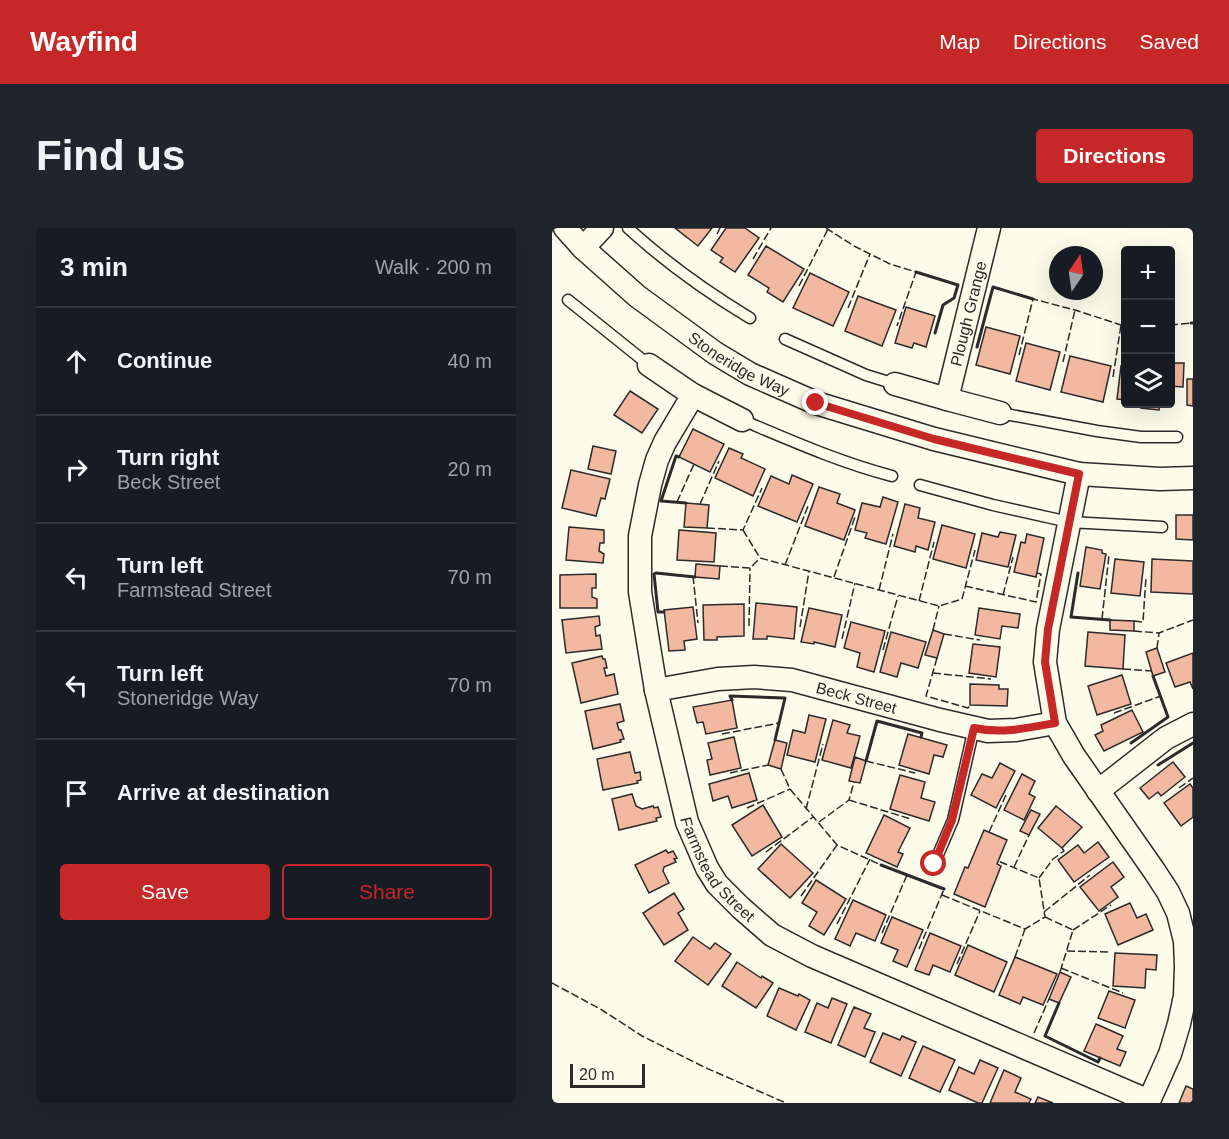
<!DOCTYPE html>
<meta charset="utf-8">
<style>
body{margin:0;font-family:Arial,sans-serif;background:#20242c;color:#f1f3f6}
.controls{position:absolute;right:18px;top:18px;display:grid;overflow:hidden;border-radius:6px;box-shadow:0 6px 24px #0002}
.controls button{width:54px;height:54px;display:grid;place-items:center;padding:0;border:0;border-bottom:2px solid #363941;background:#171b24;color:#f1f3f6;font:30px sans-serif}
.compass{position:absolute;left:497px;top:18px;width:54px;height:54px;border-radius:50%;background:#171b24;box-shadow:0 6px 24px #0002;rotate:13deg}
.scale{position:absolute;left:18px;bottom:15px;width:75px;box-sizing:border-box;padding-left:6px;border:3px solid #2b2b2b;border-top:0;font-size:16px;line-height:21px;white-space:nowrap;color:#2b2b2b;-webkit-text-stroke:4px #fdfbea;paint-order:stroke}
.stop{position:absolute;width:18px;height:18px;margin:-14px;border:4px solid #c62828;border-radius:50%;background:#fff}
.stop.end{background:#c62828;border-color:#fff;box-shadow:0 2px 6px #0008}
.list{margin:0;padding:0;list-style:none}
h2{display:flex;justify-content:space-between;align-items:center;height:78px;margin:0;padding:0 24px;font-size:26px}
h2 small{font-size:20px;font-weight:400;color:#9ea1a6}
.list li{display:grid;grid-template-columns:39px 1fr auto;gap:18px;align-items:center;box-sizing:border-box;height:108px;padding:0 24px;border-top:2px solid #363941}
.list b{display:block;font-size:22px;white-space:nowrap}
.list p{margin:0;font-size:20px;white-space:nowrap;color:#9ea1a6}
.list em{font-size:20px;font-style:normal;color:#9ea1a6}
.actions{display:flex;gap:12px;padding:18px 24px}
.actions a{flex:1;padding:14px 0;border:2px solid #c62828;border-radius:6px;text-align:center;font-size:21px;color:#c62828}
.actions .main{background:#c62828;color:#fff}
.icon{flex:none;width:33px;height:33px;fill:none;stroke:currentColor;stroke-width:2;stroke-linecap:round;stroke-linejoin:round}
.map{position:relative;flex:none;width:641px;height:875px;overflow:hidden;border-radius:6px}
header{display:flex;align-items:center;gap:36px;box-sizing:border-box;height:84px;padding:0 30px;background:#c62828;color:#fff}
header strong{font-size:28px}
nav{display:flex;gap:33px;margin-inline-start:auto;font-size:21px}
.intro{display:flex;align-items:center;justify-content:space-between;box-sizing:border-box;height:144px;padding:0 36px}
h1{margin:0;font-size:42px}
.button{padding:15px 27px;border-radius:6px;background:#c62828;color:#fff;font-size:21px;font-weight:700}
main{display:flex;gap:36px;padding:0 36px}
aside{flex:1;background:#171b24;border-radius:6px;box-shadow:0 6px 24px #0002}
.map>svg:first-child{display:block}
.building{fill:#f2b8a0;stroke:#2b2b2b;stroke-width:1.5}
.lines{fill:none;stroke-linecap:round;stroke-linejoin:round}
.service-casing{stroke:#2b2b2b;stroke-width:13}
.minor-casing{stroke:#2b2b2b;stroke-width:25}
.service{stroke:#fdfbea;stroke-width:10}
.minor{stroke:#fdfbea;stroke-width:22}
.fence{stroke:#2b2b2b;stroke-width:1.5;stroke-dasharray:8 3;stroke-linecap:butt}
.wall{stroke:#2b2b2b;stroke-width:3}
.route{stroke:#c62828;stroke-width:8}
.labels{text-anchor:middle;stroke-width:4.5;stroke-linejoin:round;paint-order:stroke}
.street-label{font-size:16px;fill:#2b2b2b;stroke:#fdfbea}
</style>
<header>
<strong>Wayfind</strong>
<nav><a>Map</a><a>Directions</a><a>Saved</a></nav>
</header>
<div class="intro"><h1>Find us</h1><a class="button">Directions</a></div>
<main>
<aside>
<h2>3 min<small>Walk · 200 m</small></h2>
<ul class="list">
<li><svg class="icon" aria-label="ahead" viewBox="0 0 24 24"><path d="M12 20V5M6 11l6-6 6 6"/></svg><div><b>Continue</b></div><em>40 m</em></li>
<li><svg class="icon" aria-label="right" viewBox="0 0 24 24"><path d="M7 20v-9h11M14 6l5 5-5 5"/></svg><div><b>Turn right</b><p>Beck Street</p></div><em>20 m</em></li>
<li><svg class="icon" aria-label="left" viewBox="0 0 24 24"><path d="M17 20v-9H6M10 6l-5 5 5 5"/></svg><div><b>Turn left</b><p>Farmstead Street</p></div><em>70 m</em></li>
<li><svg class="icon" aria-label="left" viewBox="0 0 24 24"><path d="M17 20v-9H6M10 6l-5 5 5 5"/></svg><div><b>Turn left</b><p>Stoneridge Way</p></div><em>70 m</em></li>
<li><svg class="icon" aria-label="arrive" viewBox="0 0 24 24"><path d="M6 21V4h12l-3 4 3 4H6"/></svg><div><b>Arrive at destination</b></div></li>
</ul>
<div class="actions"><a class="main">Save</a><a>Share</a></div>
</aside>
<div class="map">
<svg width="641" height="875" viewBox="0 0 641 875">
<rect width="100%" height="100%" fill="#fdfbea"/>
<g class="building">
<path d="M123 0H160L146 18Z"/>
<path d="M174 0H193L207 10 183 44 168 34 171 30 159 22Z"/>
<path d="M214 18 252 41 231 74 215 64 217 60 196 47Z"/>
<path d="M258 45 297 64 281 98 241 80Z"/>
<path d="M306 68 344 82 330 118 293 103Z"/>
<path d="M354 79 383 88 374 119 362 115 360 120 343 115Z"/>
<path d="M434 99 468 108 458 146 424 137Z"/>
<path d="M474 115 508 124 498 162 464 153Z"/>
<path d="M518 128 559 138 551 174 509 164Z"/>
<path d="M618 135H632L631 159 618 158Z"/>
<path d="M569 138 574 139V172L565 171Z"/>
<path d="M635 151H641V178L635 177Z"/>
<path d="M78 163 106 181 90 205 62 187Z"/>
<path d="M590 176H608L607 182 589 180Z"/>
<path d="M141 201 172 216 158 244 127 229Z"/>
<path d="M41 218 64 223 59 246 36 241Z"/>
<path d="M177 220 191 226 189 230 213 241 201 268 163 250Z"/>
<path d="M19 242 58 251 53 271 49 270 44 288 10 280Z"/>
<path d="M240 247 261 256 245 294 206 278 219 248 237 256Z"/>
<path d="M267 259 288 266 285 275 303 282 292 312 253 298Z"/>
<path d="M331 269 346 274 334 316 313 310 315 305 303 302 310 275 328 279Z"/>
<path d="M134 275 157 277 155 300 132 299Z"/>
<path d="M353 276 368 280 366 290 383 294 376 322 364 318 363 324 342 318Z"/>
<path d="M624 287H641V312L624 311Z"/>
<path d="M390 297 423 306 414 340 381 331Z"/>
<path d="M17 299 52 302V315H48L47 323 52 326 51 335 14 332Z"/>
<path d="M127 302 164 305 162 334 125 332Z"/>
<path d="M448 304 464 307 456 339 424 332 430 305 446 309Z"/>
<path d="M475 306 492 310 484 349 462 344 469 314 473 315Z"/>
<path d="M534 319 550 322V325L554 326 548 361 528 358Z"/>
<path d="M563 331 592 334 588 368 559 365Z"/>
<path d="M600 331 641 333V366L599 364Z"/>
<path d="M144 336 168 338 167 351 143 349Z"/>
<path d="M44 346V360H40V369L45 371V380H8V347Z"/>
<path d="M204 375 245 379 242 411 215 408V411H201Z"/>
<path d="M192 376V408L165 409V412H152L151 377Z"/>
<path d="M141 379 145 411 132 413 133 422 117 423 112 382Z"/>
<path d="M257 380 290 387 283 419 262 414V416L249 414Z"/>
<path d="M427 380 468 386 466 400 450 398 448 411 423 407Z"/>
<path d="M47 388 48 397 43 399 44 408 48 407 50 421 14 425 10 392Z"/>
<path d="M558 392 582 393V403L558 402Z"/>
<path d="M299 394 333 403 322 444 305 439 308 425 292 420Z"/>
<path d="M381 402 392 406 385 430 373 427Z"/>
<path d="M339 404 374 414 366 440 349 435 345 449 328 444Z"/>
<path d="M536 404 573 407 571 441 533 438Z"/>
<path d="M421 416 448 419 444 449 417 445Z"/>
<path d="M605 420 613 444 601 448 594 424Z"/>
<path d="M641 425V461L638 454 623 459 614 435Z"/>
<path d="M50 428 51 431H53L55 440H52L54 448 62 446 66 466 29 475 20 435Z"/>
<path d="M570 447 579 476 545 487 536 458Z"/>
<path d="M418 456 447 457V461H456L455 478 418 477Z"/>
<path d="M180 472 185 500 154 506 151 494 145 495 141 479Z"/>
<path d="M68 476 72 493 65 495 67 502H69L72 511 68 512 69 514 41 521 33 483Z"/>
<path d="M580 482 591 504 552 523 543 507 551 503 549 497Z"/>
<path d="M257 487 274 491 263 534 235 527 241 502 253 505Z"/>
<path d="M281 492 298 497 295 505 308 508 299 540 270 532Z"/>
<path d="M356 506 395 517 391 529 382 527 377 546 347 537Z"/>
<path d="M182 509 189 540 158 547 155 532 160 531 156 515Z"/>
<path d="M223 512 235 515 229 541 216 537Z"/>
<path d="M78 524 83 545 88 544 89 552 85 553 86 555 51 562 45 531Z"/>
<path d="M303 529 314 533 308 555 297 553Z"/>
<path d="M621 534 633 549 609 568 606 564 597 571 588 560Z"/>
<path d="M448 535 463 543 444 580 419 567 430 546 440 550Z"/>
<path d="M197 545 205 572 180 580 176 568 161 573 157 556Z"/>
<path d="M470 546 483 553 477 566 483 569 472 592 452 582Z"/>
<path d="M348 547 373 554 369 570 383 574 377 593 338 581Z"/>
<path d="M638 556 641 560V589L629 598 612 575Z"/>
<path d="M80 566 84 578 90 581 101 578 102 580 106 579 109 589 104 590 105 593 67 602 60 571Z"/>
<path d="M211 577 230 609 200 628 180 597Z"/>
<path d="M504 578 530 599 510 620 486 600Z"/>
<path d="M479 582 488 586 477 607 468 603Z"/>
<path d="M332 587 358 600 346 624 351 626 345 639 314 625Z"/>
<path d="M432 602 455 612 445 636 449 638 433 679 402 666 413 639 416 640Z"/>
<path d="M546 614 557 629 522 654 506 632 526 617 532 625Z"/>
<path d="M229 616 261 645 238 670 206 641Z"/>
<path d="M114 622 116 625 121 623 125 630 122 631 124 634 112 639 111 643 117 655 97 665 83 637Z"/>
<path d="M561 634 572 649 559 659 566 669 547 683 528 659Z"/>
<path d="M264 652 294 671 272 707 257 698 265 684 250 675Z"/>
<path d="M122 665 132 681 126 685 136 702 112 717 91 685Z"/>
<path d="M301 672 334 687 323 713 304 705 298 718 283 711Z"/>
<path d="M578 675 585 690 594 686 601 702 566 717 553 686Z"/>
<path d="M340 689 371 702 355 739 341 733 346 722 329 715Z"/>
<path d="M378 705 409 718 398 744 381 737 377 747 363 742Z"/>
<path d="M141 709 158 721 163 715 179 726 156 757 123 733Z"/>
<path d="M416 717 455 734 442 764 403 747Z"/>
<path d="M563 725 605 727 604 742 594 741 593 760 561 758Z"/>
<path d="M463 729 505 746 491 777 471 769 468 776 447 767Z"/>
<path d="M185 734 209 750 210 748 221 755 204 780 170 758Z"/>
<path d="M508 744 519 749 507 775 497 771Z"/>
<path d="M227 760 246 768 247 766 258 772 244 802 215 788Z"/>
<path d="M557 763 583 772 573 800 546 790Z"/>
<path d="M280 770 295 776 279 815 253 804 265 775 276 780Z"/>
<path d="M302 779 319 786 312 800 323 804 313 829 286 817Z"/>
<path d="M544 796 571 808 565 821 574 824 568 838 532 823Z"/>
<path d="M331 805 348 812 350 808 364 814 349 848 318 834Z"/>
<path d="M371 818 403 832 388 864 357 850Z"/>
<path d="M428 832 446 840 430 875H426L397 862 407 839 422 846Z"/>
<path d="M452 842 469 850 463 864 479 871 477 875H438Z"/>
<path d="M634 858 641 861V875H627Z"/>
<path d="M486 869 501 875H483Z"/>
</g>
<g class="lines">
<defs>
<g id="service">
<path d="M76 0C113 34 155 64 198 90"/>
<path d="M16 72 97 137"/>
<path d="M233 111 314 147 343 156"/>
<path d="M448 185 545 203 589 209H625"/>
<path d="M190 192C240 213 287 234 340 248"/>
<path d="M368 257 441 277 517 294 610 299"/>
<path d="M382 636 401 592 422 500"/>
</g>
<g id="minor">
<path id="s1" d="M13 0 31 20 85 68 163 125 198 146 264 175 382 211 527 246 608 251 641 250"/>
<path d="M31 20 50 0"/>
<path d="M97 137 141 167 190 192"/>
<path d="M343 156 395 171 448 185"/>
<path id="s2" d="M141 167 113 214 105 232 98 257 88 308V364L104 462 135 594 155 640 165 656 189 680 220 707 260 728 597 873"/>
<path id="s3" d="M395 171 437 0"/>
<path d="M527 246 496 401 493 434 503 495 522 528 603 644 616 664 626 685 633 713 634 738 633 768 627 796 618 826 596 875"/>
<path id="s4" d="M104 462 166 451 202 449 240 452 388 492 436 503 464 502 503 495"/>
<path d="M546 563 614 510 641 496"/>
</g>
</defs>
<use href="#service" class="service-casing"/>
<use href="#minor" class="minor-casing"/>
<use href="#service" class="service"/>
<use href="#minor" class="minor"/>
<g class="fence">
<path d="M274 0 302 18 338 36 364 44 345 98"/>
<path d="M165 6 168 0"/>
<path d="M201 31 219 0"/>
<path d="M247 58 276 1"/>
<path d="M296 80 318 26"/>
<path d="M618 97 639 95"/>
<path d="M467 127 481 71 523 82 569 97H574"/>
<path d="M618 133 620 99"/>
<path d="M511 134 523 82"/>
<path d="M561 149 569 97"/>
<path d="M125 274 142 236"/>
<path d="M148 276 167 233"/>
<path d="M155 300 191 302 210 260"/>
<path d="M191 302 208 330 387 378 410 371 423 322"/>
<path d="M233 337 256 278"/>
<path d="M168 338 198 340 208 330"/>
<path d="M141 348 146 395"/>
<path d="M282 349 303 289"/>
<path d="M413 358 484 374 489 346 485 345"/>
<path d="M327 362 341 306"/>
<path d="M451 367 461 329"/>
<path d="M367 373 382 314"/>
<path d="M550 391 557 327"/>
<path d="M582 393 591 394 594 349"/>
<path d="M197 398 198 340"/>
<path d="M248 399 257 343"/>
<path d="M381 402 387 378"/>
<path d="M582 403 607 405 641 392"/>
<path d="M392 406 428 412"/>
<path d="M290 411 303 355"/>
<path d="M605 420 607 405"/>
<path d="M331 422 346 368"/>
<path d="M385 430 374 468 416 480 418 477"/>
<path d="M571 441 600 443"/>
<path d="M381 445 439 451"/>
<path d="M562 485 609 468"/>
<path d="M170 506 227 495"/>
<path d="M314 533 363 545"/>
<path d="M229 541 238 561 285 617 329 637"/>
<path d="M178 545 216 537"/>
<path d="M627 560 641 550"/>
<path d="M297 572 359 591"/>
<path d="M195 580 238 561"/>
<path d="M254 581 271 516"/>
<path d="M267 594 297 572 302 554"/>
<path d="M437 604 454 567"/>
<path d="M214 624 261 589"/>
<path d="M462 639 477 607"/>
<path d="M487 650 501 631 512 623 510 620"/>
<path d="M390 667 473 701 493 689 487 650 446 633"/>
<path d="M249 668 285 617"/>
<path d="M492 684 538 647"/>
<path d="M493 689 521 702 508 744"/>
<path d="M285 696 318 631"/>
<path d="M521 702 559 677"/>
<path d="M330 705 355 647"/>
<path d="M367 721 392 661"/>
<path d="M515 723 559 724"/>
<path d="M463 729 473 701"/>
<path d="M405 736 428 683"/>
<path d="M509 740 571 765"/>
<path d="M0 755 50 782 90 808 152 839 234 875"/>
<path d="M482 805 497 771"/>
</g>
<g class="wall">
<path d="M364 44 406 57 402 70 391 77 383 105"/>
<path d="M639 95H641"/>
<path d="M425 119 441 59 481 71"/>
<path d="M127 229 124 228 109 273 134 275"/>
<path d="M526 345 519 389 558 392"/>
<path d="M112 384H106L102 346 104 345 143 349"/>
<path d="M180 472 178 468 233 470 223 512"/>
<path d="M579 515 616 489 601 448"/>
<path d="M314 533 325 493 370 505 369 509"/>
<path d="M606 537 641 515"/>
<path d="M329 637 392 661"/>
<path d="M507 775 493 808 546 834 548 830"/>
</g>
</g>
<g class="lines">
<path class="route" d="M264 175 382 211 527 246 496 401 493 434 503 495C476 500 449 506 422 500L400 592 382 636"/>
</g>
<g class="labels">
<g class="street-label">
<text dy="6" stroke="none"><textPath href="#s3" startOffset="88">Plough Grange</textPath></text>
<text dy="6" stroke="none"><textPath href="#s1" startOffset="222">Stoneridge Way</textPath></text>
<text dy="6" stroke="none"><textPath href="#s4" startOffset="204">Beck Street</textPath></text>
<text dy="6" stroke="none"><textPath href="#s2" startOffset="500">Farmstead Street</textPath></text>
</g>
</g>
</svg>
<div class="controls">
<button>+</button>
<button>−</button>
<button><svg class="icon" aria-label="layers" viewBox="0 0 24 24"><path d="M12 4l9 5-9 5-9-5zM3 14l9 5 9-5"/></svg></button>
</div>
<svg class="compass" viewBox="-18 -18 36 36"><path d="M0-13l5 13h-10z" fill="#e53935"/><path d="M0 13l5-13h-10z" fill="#9ea1a6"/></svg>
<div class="scale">20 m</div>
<div class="stop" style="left:382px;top:636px"></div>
<div class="stop end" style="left:264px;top:175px"></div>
</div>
</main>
